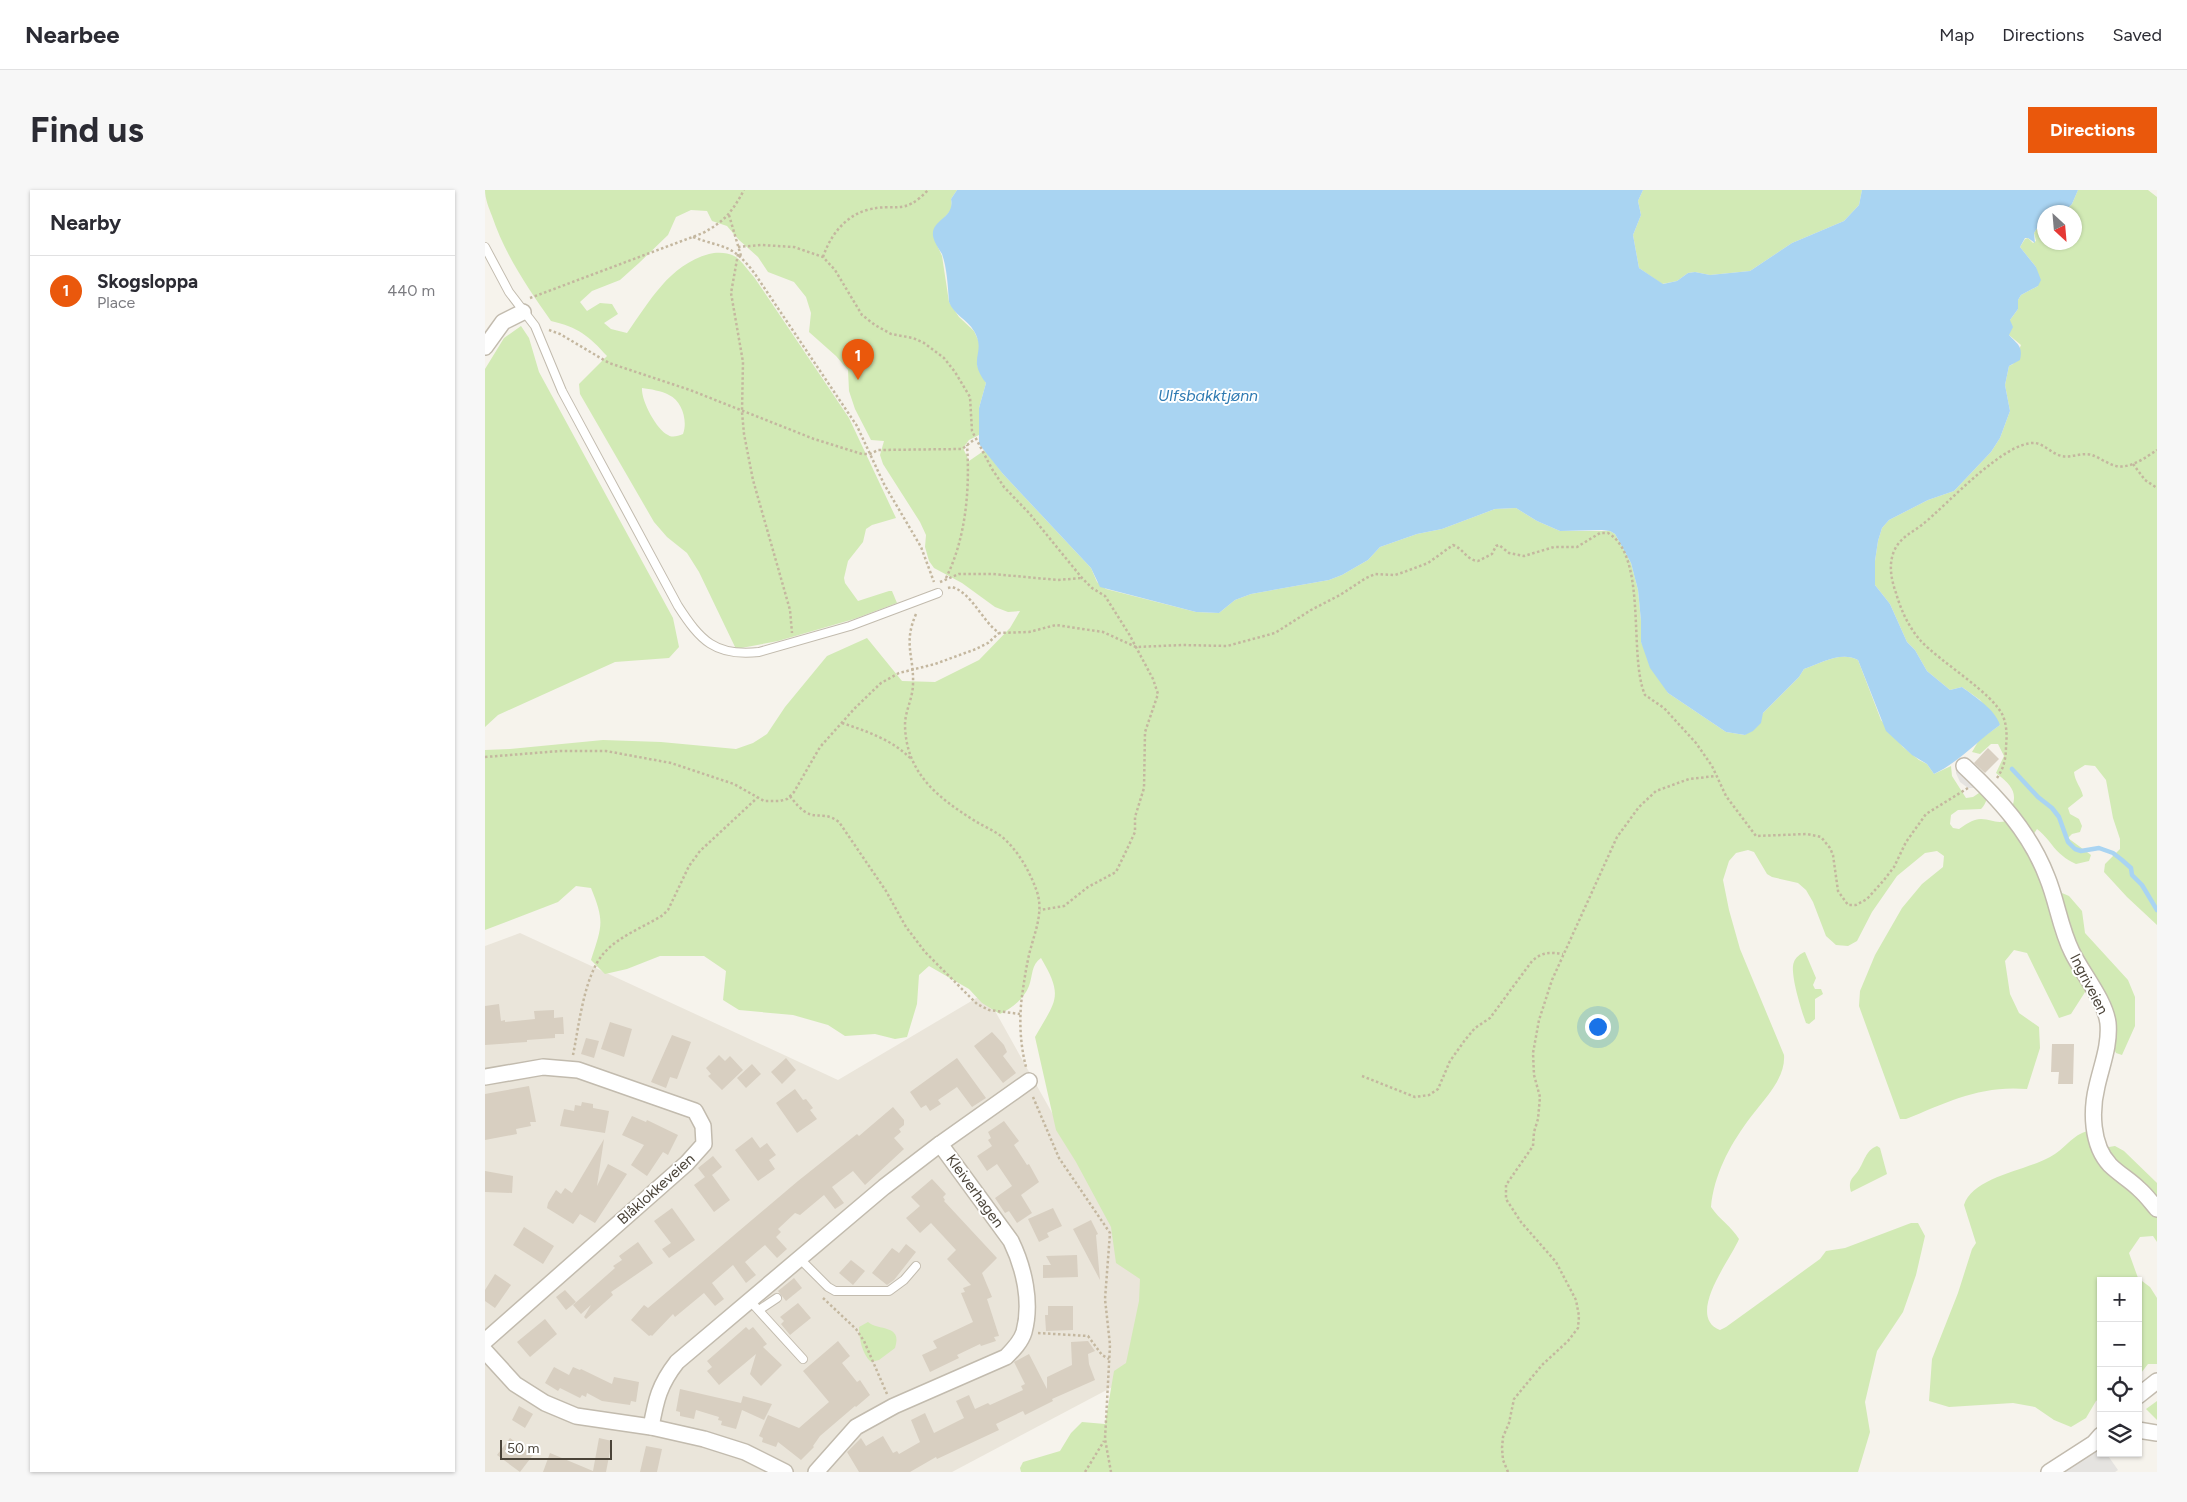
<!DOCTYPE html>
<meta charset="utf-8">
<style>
body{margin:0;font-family:Figtree,sans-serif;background:#f7f7f7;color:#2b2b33}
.controls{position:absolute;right:15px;bottom:15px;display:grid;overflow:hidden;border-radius:0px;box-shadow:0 1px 4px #0004}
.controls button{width:45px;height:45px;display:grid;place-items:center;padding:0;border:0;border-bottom:1px solid #e1e1e2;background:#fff;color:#2b2b33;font:25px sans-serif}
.compass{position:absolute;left:1552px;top:15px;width:45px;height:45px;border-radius:50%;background:#fff;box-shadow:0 1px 4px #0004;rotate:154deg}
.scale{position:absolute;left:15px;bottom:12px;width:112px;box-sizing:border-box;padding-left:5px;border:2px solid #4b4439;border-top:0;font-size:14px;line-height:18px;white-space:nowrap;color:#4b4439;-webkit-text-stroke:4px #fff;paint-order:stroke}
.you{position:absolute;left:1112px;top:836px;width:18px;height:18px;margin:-12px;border:4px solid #fff;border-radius:50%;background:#1a73e8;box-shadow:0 0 0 8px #1a73e833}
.badge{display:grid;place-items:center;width:32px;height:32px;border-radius:50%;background:#ea580c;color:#fff;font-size:16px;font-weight:700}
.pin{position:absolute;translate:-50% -41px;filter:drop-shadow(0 1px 2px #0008)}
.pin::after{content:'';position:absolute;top:26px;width:18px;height:15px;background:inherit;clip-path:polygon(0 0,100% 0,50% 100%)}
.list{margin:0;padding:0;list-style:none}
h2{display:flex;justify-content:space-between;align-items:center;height:65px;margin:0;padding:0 20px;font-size:21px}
h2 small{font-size:16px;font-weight:400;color:#7c7c81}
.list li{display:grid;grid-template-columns:32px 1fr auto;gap:15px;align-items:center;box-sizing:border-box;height:70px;padding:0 20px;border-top:1px solid #e1e1e2}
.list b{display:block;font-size:19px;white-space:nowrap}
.list p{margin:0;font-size:16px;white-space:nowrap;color:#7c7c81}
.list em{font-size:16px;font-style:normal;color:#7c7c81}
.icon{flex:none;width:28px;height:28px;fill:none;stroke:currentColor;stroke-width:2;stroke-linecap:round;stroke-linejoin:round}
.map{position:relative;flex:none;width:1672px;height:1282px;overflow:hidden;border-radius:0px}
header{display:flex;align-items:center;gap:30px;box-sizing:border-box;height:70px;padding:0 25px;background:#fff;border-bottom:1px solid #e1e1e2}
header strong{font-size:24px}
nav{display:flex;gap:28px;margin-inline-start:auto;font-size:18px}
.intro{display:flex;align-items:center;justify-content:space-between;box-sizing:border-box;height:120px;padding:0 30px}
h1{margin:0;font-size:35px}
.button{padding:12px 22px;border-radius:0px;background:#ea580c;color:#fff;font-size:18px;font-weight:700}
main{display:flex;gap:30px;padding:0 30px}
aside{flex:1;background:#fff;border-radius:0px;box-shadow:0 1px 4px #0004}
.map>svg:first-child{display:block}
.residential{fill:#eae5da}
.green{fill:#d2eab5;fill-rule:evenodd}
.parking{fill:#e5e3e0}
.water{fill:#a9d4f2}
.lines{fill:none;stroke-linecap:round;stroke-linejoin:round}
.stream{stroke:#a9d4f2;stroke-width:4.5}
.building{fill:#d8cfc1}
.service-casing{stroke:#c2bbae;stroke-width:10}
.minor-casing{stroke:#c2bbae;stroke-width:18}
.path{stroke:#c4b79f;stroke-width:2.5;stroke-dasharray:2.5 2.5;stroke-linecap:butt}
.service{stroke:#fff;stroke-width:8}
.minor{stroke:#fff;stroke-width:15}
.labels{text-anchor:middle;stroke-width:4;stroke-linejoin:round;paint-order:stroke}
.street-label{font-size:15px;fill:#4b4439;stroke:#fff}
.water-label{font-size:16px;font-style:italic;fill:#2e7ab2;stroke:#fff}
</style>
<header>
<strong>Nearbee</strong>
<nav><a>Map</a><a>Directions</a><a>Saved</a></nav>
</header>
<div class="intro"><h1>Find us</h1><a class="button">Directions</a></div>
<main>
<aside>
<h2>Nearby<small></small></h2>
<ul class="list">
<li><span class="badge">1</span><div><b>Skogsloppa</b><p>Place</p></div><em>440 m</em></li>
</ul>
</aside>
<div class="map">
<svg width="1672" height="1282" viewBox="0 0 1672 1282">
<rect width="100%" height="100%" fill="#f6f3ec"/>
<path class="residential" d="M35 743 353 890 500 803 684 1132 633 1194 467 1282H0V756Z"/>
<g class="green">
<path d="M0 0H472L466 9 467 19 458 29 452 55 457 66 464 112 474 127 489 141 494 152V165L492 175 501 193 494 218V245L484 250 478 258 484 271 500 260 518 284 606 378 612 392 621 399 711 422 734 423 750 410 766 404 844 390 857 385 883 370 895 357 932 344 957 339 1010 319 1031 318 1052 331 1075 341H1125L1130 344 1146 373 1153 400 1156 431V452L1183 503 1241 542 1260 545 1278 523 1314 487 1319 479C1336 473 1356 461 1373 470L1396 530 1418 557 1434 570 1442 574 1449 584 1466 576 1467 586 1481 608 1488 607 1500 599C1504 606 1501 614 1496 619L1473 620 1466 625 1465 634 1468 638 1474 639C1480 635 1488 629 1496 629 1506 629 1511 634 1521 631 1533 607 1533 600 1511 583L1519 566 1513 554H1506L1495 564 1487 562 1494 550 1515 535 1495 510 1477 497 1465 500 1442 481 1430 460 1422 452 1405 414 1390 395V371L1393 351 1397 338 1404 330 1443 310 1469 301 1506 262 1515 248 1525 221 1520 195 1524 176 1528 174 1536 155 1524 145 1525 130 1533 119V110L1536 105 1553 96 1551 77 1535 57 1540 49 1543 48 1548 53 1551 51 1549 43 1559 27 1560 52H1590V22H1579L1587 14 1593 0H1663L1672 7V735L1642 707 1619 682 1620 674 1635 659V649L1628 628 1621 590 1610 576 1600 575 1589 582C1590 592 1596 597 1598 606L1583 618 1585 624 1594 629 1597 636 1595 642 1587 644 1583 648 1606 665 1604 671 1591 674C1568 663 1569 653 1552 639L1548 645 1577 703 1584 706 1597 721 1600 743 1643 790 1650 807V836L1637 865 1631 863 1629 859 1602 799 1586 824 1574 828 1542 763 1529 760 1520 771 1525 804 1534 823 1554 837 1555 858 1542 899C1495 895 1463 912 1421 929H1415L1374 816 1375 801 1390 765 1417 718 1437 694 1458 677 1459 666 1452 661 1440 663 1412 686 1387 722 1372 751 1363 756 1351 755 1341 746 1328 712 1321 700 1313 693 1287 687 1282 684 1269 662 1263 660 1251 663 1244 671 1238 690 1244 720 1255 759 1299 865C1301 890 1276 912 1262 932 1244 957 1229 985 1226 1017 1234 1029 1247 1037 1254 1049 1246 1069 1200 1126 1235 1140L1241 1137 1335 1069 1341 1061 1360 1058 1426 1033H1433L1440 1046 1431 1085 1418 1122 1392 1161 1380 1212 1385 1242 1373 1282H536L535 1278 538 1272 575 1261 586 1243 597 1232 620 1234 629 1181 641 1173 654 1111 655 1089 631 1073 626 1037 591 972 571 940 550 847C571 810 579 807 556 768 546 775 548 785 544 796 539 809 526 819 515 824L497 813 484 799 444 776 434 785 432 814 422 847 410 849 390 844 360 846 343 835 308 825 254 820 238 810 241 781 219 766H175L142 779 120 784 106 770C117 736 120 732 106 698L91 696 73 712 0 740V560L25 559 118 550 176 552 251 559 268 553 282 544 300 517 342 466 382 448 417 491 450 492 494 470 525 438 535 421 523 422 510 417 477 393 449 378 444 371 440 357 441 345 435 332 398 274 395 265 399 251 386 250 370 219 364 201 363 180 351 166 324 142 326 123 321 107 309 92 283 82 273 67 254 50 242 36 227 31 222 21 206 20 191 27 183 45 154 73 135 90 107 101 95 112 102 121 115 113 127 114 133 124 119 133 126 139 142 143C165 111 184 75 224 64 232 62 243 62 251 67 258 72 263 81 269 87L364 228 411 328 387 335 381 339 378 352 363 371 359 388 360 393 373 411 404 401H407L412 413 369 429 293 451 251 459 214 382 202 363 182 347 169 332 95 204 94 194 122 166C104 146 93 137 66 131 43 98 20 65 7 26 4 18 0 9 0 0ZM157 198C165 199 177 201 184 205 197 211 203 231 198 244 193 246 187 248 183 245 171 239 156 210 157 198Z"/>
<path d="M1158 0H1377L1374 15 1359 31 1307 53 1265 81 1225 85 1210 82 1203 83 1192 91 1177 94 1154 78 1148 45 1156 25 1153 11Z"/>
<path d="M36 136 44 148 54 182 188 428 194 457 184 468 130 472 13 525 0 537V179L19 148Z"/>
<path d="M1320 762 1331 788 1328 795 1330 799H1336L1338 804 1330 809V829L1324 834 1321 833C1317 822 1304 782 1309 772 1310 768 1316 763 1320 762Z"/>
<path d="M1603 941 1612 959 1630 956 1639 961 1672 993V1052L1668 1046 1655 1047 1644 1063 1653 1088 1665 1097 1672 1108V1174H1663L1653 1187V1091H1616V1208L1611 1211 1601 1228 1586 1237 1569 1230 1550 1217 1528 1213 1464 1217 1444 1211 1447 1169 1473 1103 1487 1059 1491 1053 1479 1015C1488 987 1540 981 1565 967 1579 960 1588 944 1603 941Z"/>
<path d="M1392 956 1395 958 1402 984 1366 1002C1363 990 1367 989 1373 981 1380 971 1380 961 1392 956Z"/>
<path d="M383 1132C393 1141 418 1134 410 1158L394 1170 386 1172C377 1164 374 1148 374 1137Z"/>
<path d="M1672 1211V1230L1661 1219Z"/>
</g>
<g class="parking">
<path d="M1480 566 1488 576 1493 598H1483L1475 592 1471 583V575Z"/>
<path d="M1616 1256V1263H1621L1633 1280 1630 1282H1572Z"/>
</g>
<path class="water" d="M472 0H1158L1153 11 1156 25 1148 45 1154 78 1178 94 1192 91 1203 83 1210 82 1225 85 1265 81 1307 53 1359 31 1374 15 1377 0H1593L1587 14 1579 22H1560L1559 27 1549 43 1550 53 1543 48H1540L1535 57 1551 77 1556 90 1553 96 1536 105 1533 110V119L1525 130 1528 137 1524 145C1533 155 1538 156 1535 170L1524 176 1520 195 1525 221 1515 248 1506 262 1469 301 1443 310 1404 330 1397 338 1393 351 1390 371V395L1405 414 1422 452 1430 460 1442 481 1465 500 1477 497C1490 507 1510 519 1515 535 1492 551 1474 572 1449 584L1442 574 1427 565 1401 541 1373 470C1356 461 1336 473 1319 479L1314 487 1278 523 1276 533 1268 541 1260 545 1241 542 1183 503 1165 478 1156 452V431L1153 400 1146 373 1130 344 1125 341 1117 340 1075 341 1052 331 1031 318 1010 319 957 339 932 344 895 357 883 370 857 385 844 390 766 404 750 410 734 423 711 422 615 397 606 378 518 284 494 254V218L501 193C497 188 493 181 492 175 491 162 498 157 489 141 482 129 469 125 464 112 463 97 462 78 457 64 454 59 449 52 448 46 446 29 470 29 466 9Z"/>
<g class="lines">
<path class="stream" d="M1527 579 1553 607 1567 618 1574 627 1583 652 1590 659 1596 661 1614 658 1628 663 1637 670 1646 678 1647 685 1657 695 1672 720"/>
</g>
<g class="building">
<path d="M1503 558 1514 569 1500 583 1489 573Z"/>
<path d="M14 814 16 831 20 830V832L50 829 49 821 69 820V828L78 827 79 844H70V848L42 850V852L0 855V816Z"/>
<path d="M125 832 147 839 139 867 116 859Z"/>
<path d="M507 842 519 855 522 862 518 866 531 883 518 893 489 856Z"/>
<path d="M187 845 206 852 192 889 185 887 181 898 166 892Z"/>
<path d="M101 848 114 851 109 868 96 864Z"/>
<path d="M1567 854H1589L1588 894H1573L1574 882H1566Z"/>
<path d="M234 865 240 871 245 866 258 880 237 900 223 886 226 884 221 878Z"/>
<path d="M301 868 311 880 297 894 286 882Z"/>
<path d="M472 868 501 908 487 917 472 897 453 910 456 914 445 921 441 915 436 918 425 902Z"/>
<path d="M267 874 276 884 261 898 252 888Z"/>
<path d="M44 896 51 932H45L46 936 31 939 32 944 0 950V904Z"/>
<path d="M310 899 318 910 321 909 328 918 325 920 332 929 312 943 291 913Z"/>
<path d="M97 912 108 914V918L124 921 120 943 75 936 79 919 89 921 90 915 96 916Z"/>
<path d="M408 917 419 930V935L414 939 416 942 409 948 419 959 380 995 368 981 347 997 359 1013 350 1019 339 1005 315 1025 310 1023 293 1039 296 1042 291 1047 302 1059 292 1068 280 1055 260 1072 271 1085 261 1093 248 1075 227 1093 239 1109 230 1116 219 1103 190 1127 188 1124 167 1146 166 1145 164 1146 146 1130 159 1115 163 1118 313 991 372 944 374 946Z"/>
<path d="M147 926 161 932 162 930 193 945 183 965 178 962 162 986 146 975 159 955 137 945Z"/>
<path d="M519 931 534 951 529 955 542 975 544 974 554 992 536 1005 547 1023 532 1033 524 1021 520 1023 510 1008 527 996 512 974 502 981 492 966 507 956 503 950 506 948 503 942Z"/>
<path d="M267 947 275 958 282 953 291 965 284 970 290 979 273 991 250 960Z"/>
<path d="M119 949 112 996 123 974 142 984 110 1033 95 1024 88 1034 62 1018 63 1013 71 1000 76 1004 80 998 87 1003Z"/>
<path d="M228 966 237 977 227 985 245 1010 229 1022 209 995 220 987 213 978Z"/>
<path d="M0 981 28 986 27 1003 0 1002Z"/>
<path d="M447 989 461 1004 458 1007 460 1010 459 1011 512 1068 497 1083 507 1107 502 1109 514 1146 509 1147 511 1151 496 1156 495 1154 472 1165 474 1168 445 1182 437 1165 452 1158 448 1151 488 1132 476 1103 480 1102 478 1098 486 1095 462 1069 471 1060 446 1033 435 1043 421 1028 435 1016 426 1007Z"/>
<path d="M187 1018 210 1050 184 1068 177 1059 186 1053 169 1031Z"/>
<path d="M568 1018 577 1036 562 1043 564 1047 554 1052 543 1029Z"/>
<path d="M606 1030 613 1044 611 1045 615 1090 588 1039Z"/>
<path d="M39 1037 69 1056 58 1074 28 1055Z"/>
<path d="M153 1052 168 1073 126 1102 128 1105 101 1129 99 1127 106 1115 96 1124 88 1115 130 1078 128 1076 137 1070 134 1066Z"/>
<path d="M421 1054 431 1062 409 1090 402 1095 387 1083 407 1058 414 1063Z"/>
<path d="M592 1065 593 1087 558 1088V1075H566L561 1066Z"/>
<path d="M366 1070 380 1081 368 1095 354 1083Z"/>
<path d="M10 1084 26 1095 10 1118 0 1111V1100Z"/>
<path d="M309 1088 317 1098 301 1111 293 1101Z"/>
<path d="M80 1100 91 1112 81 1120 71 1107Z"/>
<path d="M313 1113 326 1128 305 1145 296 1134 299 1131 295 1127Z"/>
<path d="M563 1116H588V1140L561 1141 560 1125H563Z"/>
<path d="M60 1129 72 1144 45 1167 32 1152Z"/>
<path d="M261 1137 264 1140 268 1137 282 1154 278 1157 297 1175 276 1196 265 1184 271 1164 234 1195 222 1181 227 1177 222 1171Z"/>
<path d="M353 1151 365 1166 357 1173 372 1192 375 1190 385 1205 371 1217 370 1216 335 1246 328 1256 329 1257 316 1270 293 1252 291 1257 277 1252 278 1248 274 1246 283 1225 314 1238 344 1212 318 1181Z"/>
<path d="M603 1151 610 1161 603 1164 604 1174 610 1190 567 1209 568 1211 540 1225 538 1221 511 1234 514 1240 452 1269 451 1267 425 1282H374L362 1262 376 1248 381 1256 398 1246 408 1263 412 1261 414 1264 435 1252 426 1230 440 1223 449 1243 479 1228 471 1211 484 1205 490 1219 503 1213 505 1215 538 1200 536 1196 540 1194 529 1172 544 1164 562 1199V1187L587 1175 586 1152Z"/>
<path d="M69 1177 84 1185 88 1177 95 1180 96 1179 127 1194 129 1187 154 1192 151 1212 146 1211 145 1215 117 1211 102 1203 101 1207 97 1205 95 1208 75 1198 73 1201 60 1193Z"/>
<path d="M195 1199 256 1213 258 1206 287 1214 279 1230 257 1220 251 1239 236 1235 237 1231 233 1230 234 1227 211 1220 209 1229 195 1226V1222L191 1221Z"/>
<path d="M34 1216 48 1224 40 1238 27 1230Z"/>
<path d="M25 1248 48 1265 35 1282 12 1265Z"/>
<path d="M114 1248 127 1251 121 1282H58L65 1263 108 1281Z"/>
<path d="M161 1256 177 1259 172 1282H155Z"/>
</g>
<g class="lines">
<defs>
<g id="service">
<path d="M0 57 24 102 50 136 77 201 193 416C215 450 230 467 274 462L365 436 453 403"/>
<path d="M315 1069 343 1097 350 1101H404L419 1090 431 1076"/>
<path d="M266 1112 318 1169"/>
<path d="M274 1120 292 1108"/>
</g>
<g id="minor">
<path d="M0 157 18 132 38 122"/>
<path d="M1479 576C1513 608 1545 642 1562 687 1572 711 1575 738 1587 762 1597 783 1620 810 1623 833 1625 855 1617 874 1612 896 1606 920 1606 955 1625 975 1634 984 1645 990 1654 999 1661 1005 1666 1012 1672 1019"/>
<path d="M0 887 58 877 93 880 210 921 218 936 219 954 202 973 0 1151"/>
<path d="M455 954 544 891"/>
<path d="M0 1161 30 1194 60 1213 91 1226 166 1237 219 1249 260 1262 300 1282"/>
<path d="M1653 1206 1672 1191"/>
<path d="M166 1237C171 1210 174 1195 192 1172L399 997 455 954 526 1051C539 1078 547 1112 539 1142 536 1152 528 1160 521 1167L409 1216 371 1237 331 1282"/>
<path d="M1653 1240 1672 1243"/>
<path d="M1564 1282 1609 1253 1616 1245"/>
</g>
</defs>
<use href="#service" class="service-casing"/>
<use href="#minor" class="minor-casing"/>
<g class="path">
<path d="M244 25 256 66"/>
<path d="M208 47C240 59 247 53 270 84L372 236 399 294 436 357 449 392"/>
<path d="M253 57 276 55 309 57 338 67 350 80 377 125 390 135 406 144 428 148 439 153 459 168 470 182 485 207 487 241 507 279 519 297 544 323 597 388 607 398 620 406 644 444 668 489 673 504 660 542 659 598 650 627V642L644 655 631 682 603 697 579 716 555 720"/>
<path d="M253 64 246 103 258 172 257 222 259 244 268 290 305 420 307 443"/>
<path d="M338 67C345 46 360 26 382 20 410 12 418 27 443 0"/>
<path d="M45 108 218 43C240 31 247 22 259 0"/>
<path d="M64 140 75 144 124 173 205 200 329 249 377 264H385L393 260 477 259 490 249"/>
<path d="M1648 274 1660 290 1672 298"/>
<path d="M461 388C481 348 485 299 482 255"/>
<path d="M455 392 474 384H508L573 390 597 388"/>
<path d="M463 398 467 397C487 403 497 431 514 443L544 442 571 435 618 442 651 457 698 455 742 456 790 443 826 420 855 405 881 388 890 384 910 385 919 382 943 373 968 355C979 359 981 370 993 371L1007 364 1011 356 1014 355 1024 363 1039 366 1069 357H1092L1115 343H1123C1163 366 1143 466 1160 505L1179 518 1211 553 1227 576 1241 606 1271 646 1322 644 1336 647 1345 658 1348 665 1353 701 1363 715H1371L1382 709 1399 690 1409 677 1421 652 1441 624 1483 598"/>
<path d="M431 424C418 454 429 465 428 494 428 508 420 521 420 535 421 583 452 607 490 631 498 636 508 640 516 646 532 659 544 680 551 699 560 722 549 743 544 765 541 778 539 792 537 806 534 829 535 854 541 877"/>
<path d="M357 533C381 541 408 550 426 569"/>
<path d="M0 567 75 561H121L186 573 249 594 279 611H295L302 609 309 602 335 557 370 518 396 493 414 483 450 474 491 459 503 453 514 443"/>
<path d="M1512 588C1519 578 1521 568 1521 556 1522 546 1522 536 1518 526 1508 503 1455 472 1435 450 1423 436 1416 420 1411 403 1406 389 1403 373 1410 359 1416 347 1428 342 1438 334 1462 315 1519 251 1550 253 1559 254 1567 264 1577 266 1587 268 1597 262 1607 265 1615 268 1623 274 1631 276 1646 279 1661 267 1672 260"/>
<path d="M305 606C328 638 334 617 354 632L401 701 421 737 440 762 492 814 504 820 535 824"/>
<path d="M88 865C94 836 99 785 119 763 134 746 159 737 178 725L183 720 204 676 215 661 272 608"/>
<path d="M877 886 930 907 944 905 953 899 965 871 980 850 990 838 1005 828 1047 771C1057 762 1065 762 1078 764"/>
<path d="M548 907 574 968 625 1043 620 1109 625 1155 620 1249 626 1282"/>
<path d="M338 1108 371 1139 379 1151 402 1204"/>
<path d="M553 1143 603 1146 617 1165 624 1169"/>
<path d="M600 1282 619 1251"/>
<path d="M1023 1282 1018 1270 1017 1258 1018 1247 1024 1233 1029 1209 1057 1175 1083 1151 1093 1138 1094 1126 1091 1110 1071 1072 1036 1032 1021 1009V995L1048 956 1049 942 1053 929 1055 907 1049 885 1048 863 1054 830 1067 790 1132 647 1154 617 1171 601 1204 589 1231 586"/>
</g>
<use href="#service" class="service"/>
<use href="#minor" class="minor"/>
</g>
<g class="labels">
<g class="street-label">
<text transform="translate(1604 794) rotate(63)" y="5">Ingriveien</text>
<text transform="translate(171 999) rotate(-42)" y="5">Blåklokkeveien</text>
<text transform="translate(490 1001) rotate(54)" y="5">Kleiverhagen</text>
</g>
<g class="water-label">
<text x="723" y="211">Ulfsbakktjønn</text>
</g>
</g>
</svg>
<div class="controls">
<button>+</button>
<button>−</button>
<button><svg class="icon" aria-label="locate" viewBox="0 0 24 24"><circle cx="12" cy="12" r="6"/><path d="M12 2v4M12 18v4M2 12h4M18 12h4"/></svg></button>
<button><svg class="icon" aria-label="layers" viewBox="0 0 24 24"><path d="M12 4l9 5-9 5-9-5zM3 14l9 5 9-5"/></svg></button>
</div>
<svg class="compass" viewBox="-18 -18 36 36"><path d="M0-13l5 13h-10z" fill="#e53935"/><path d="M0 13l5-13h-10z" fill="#7c7c81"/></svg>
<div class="scale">50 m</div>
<div class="you"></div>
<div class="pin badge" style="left:373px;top:190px">1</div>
</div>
</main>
